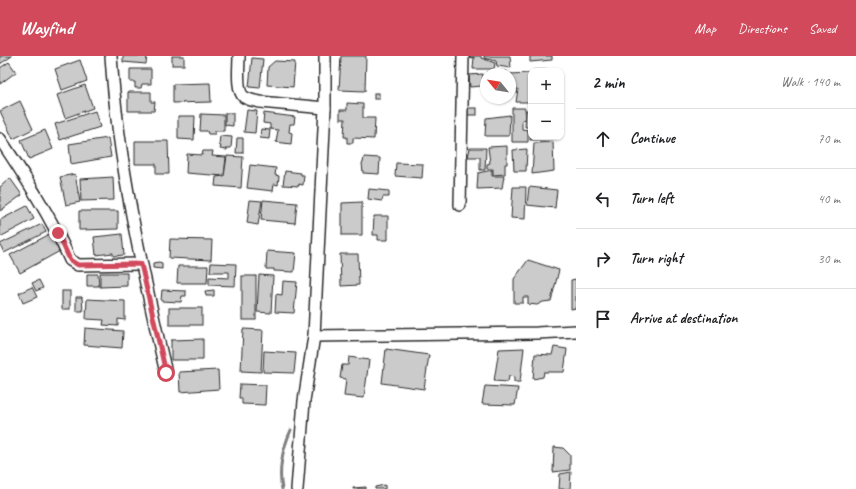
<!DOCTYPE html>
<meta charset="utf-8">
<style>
body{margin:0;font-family:Caveat,sans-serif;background:#f2f2f2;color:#202124}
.controls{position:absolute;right:12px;top:12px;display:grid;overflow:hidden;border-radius:8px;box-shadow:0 1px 3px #0004}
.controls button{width:36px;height:36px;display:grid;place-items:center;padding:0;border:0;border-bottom:1px solid #e0e0e0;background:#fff;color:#202124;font:20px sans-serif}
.compass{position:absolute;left:480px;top:12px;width:36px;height:36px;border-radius:50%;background:#fff;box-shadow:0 1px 3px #0004;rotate:300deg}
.stop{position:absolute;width:12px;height:12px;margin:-9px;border:3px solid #d1495b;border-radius:50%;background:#fff}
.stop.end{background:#d1495b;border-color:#fff;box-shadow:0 1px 4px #0008}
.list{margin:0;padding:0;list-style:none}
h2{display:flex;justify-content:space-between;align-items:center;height:52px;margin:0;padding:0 16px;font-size:17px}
h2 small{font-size:13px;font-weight:400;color:#757577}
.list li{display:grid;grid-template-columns:26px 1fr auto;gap:12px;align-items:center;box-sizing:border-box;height:60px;padding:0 16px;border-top:1px solid #e0e0e0}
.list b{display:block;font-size:15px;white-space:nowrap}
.list em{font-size:13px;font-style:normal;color:#757577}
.icon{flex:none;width:22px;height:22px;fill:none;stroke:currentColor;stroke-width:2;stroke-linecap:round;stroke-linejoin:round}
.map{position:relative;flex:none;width:576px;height:433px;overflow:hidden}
header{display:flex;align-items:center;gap:24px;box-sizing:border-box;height:56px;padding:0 20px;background:#d1495b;color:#fff}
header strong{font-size:19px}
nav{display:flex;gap:22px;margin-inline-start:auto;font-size:14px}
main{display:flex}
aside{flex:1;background:#fff}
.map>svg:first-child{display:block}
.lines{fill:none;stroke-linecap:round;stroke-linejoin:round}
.stream{stroke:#7e7e7e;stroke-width:3}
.building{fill:#cbcbcb;stroke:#2b2b2b}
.street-casing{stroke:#2b2b2b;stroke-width:14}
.street{stroke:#fff;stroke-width:11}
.route{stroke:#d1495b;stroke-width:5}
</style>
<header>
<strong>Wayfind</strong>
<nav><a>Map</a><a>Directions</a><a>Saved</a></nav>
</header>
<main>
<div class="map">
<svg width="576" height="433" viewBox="0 0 576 433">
<rect width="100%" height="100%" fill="#fff"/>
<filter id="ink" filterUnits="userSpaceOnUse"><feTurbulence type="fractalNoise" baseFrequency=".025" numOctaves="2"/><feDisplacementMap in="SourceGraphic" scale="8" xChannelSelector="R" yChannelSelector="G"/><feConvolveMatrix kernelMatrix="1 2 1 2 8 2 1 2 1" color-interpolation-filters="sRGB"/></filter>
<g filter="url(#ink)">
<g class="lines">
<path class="stream" d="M282 433C278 413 283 392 291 374"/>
</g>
<g class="building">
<path d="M0 0H12L0 8Z"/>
<path d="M123 0H147L146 8 123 6Z"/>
<rect x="172" y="0" width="12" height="9"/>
<path d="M341 0H366L365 35 339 34Z"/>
<path d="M470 0H481V2L495 7 494 13H473L474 1 470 2Z"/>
<path d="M484 0H510L511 12 497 10 496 5 484 2Z"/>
<path d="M530 0H552V4L530 6Z"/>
<path d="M252 2 263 3 260 32 249 31Z"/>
<path d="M80 4 87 25 62 34 55 13Z"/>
<path d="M275 5 295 6 293 31 267 29 268 11Z"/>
<path d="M9 6 16 16 0 28V12Z"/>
<path d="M130 13H151V28H142L141 32H135V26H130Z"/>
<rect x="534" y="14" width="17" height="1"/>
<path d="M507 15V18H487V16Z"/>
<path d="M530 17V46H516L518 33 510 32V18Z"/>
<path d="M483 18 482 30 470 31 469 19Z"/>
<path d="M210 27 211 46 173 47V28Z"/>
<path d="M85 29 93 52 65 62 57 39Z"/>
<path d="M128 36H151V46H155L154 55H128Z"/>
<rect x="374" y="37" width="5" height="6"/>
<path d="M20 45 33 73 13 83 0 55Z"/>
<path d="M347 47 363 48V62H375L374 83 353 82V87H347V81H344L345 63H340V54H347Z"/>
<rect x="468" y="52" width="9" height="7"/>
<path d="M512 52H525L526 63 522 64V73L528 74V86H512Z"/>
<path d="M247 54 257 55 255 77 244 76Z"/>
<path d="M526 54 531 55V81H555L554 83 530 84 531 71H525Z"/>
<path d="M95 55 100 71 60 84 55 68Z"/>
<path d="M225 57H233V70L225 69Z"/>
<path d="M264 57 295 61 294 68H290L289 76 292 77 291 88 276 86 278 74 270 73V68L263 67Z"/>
<path d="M201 58 224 59V75H215V78H208L207 75H200Z"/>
<path d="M510 59 509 80H485L486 62Z"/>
<path d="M178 60H195L194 84 178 83Z"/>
<path d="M261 73 270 74 269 83 260 82Z"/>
<path d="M45 74 53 93 29 103 21 84Z"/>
<path d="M220 80 232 81 231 92H227V94L220 93 221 90 219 89Z"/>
<path d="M108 82 111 101 71 108 69 88Z"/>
<path d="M237 82H243V97H236Z"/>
<path d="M135 85H168L169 118H156V108H135Z"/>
<path d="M553 86 554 115 532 118 534 87Z"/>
<path d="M507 90V108H505V118L493 119V113H487V108L490 107 488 91Z"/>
<path d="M470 92H486L485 114H480V101H468Z"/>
<path d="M527 93 526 115H514L513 94Z"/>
<path d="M203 95H213L212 100 226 101 224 120 186 117 187 98 202 99Z"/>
<path d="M227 100 243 101 241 132 215 130 216 121 224 120Z"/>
<path d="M364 101 380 102 379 118 363 117 362 107H363Z"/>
<path d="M396 107 423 108 422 122 395 120Z"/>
<path d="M250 109 276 112 275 119 279 120 278 129 274 128 273 135 247 132Z"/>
<path d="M492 114V120H504L502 132 477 133 478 117Z"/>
<path d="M285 115 301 117V119H304L303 129 299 128V130L283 129Z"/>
<path d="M75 118 80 146 66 149 60 121Z"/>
<path d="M113 121 114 144 81 145 80 123Z"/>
<path d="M10 122 22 139 0 155V131Z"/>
<path d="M513 131H526L525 163 511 162Z"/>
<path d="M529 131 557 134 555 152 527 149Z"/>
<path d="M369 133 389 135V141H383L382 145 368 143Z"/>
<path d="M250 144 262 145 258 169 247 167Z"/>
<path d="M263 144 297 147 295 167 261 164Z"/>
<path d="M362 146V179H342V147Z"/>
<path d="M27 150 34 163 0 181V164Z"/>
<path d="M79 155H118V173L79 174Z"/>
<path d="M374 160H388V184H378V179H373Z"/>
<path d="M42 168 46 176 4 197 0 188Z"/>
<path d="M50 178 60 195 20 217 10 199Z"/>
<path d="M122 178 124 199 113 200V197L96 199 94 181Z"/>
<path d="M170 183 212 184 211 204 169 202Z"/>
<path d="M267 195 296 197 294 216 274 215V213H266Z"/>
<path d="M340 198H358L359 229 341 230Z"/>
<path d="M528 204 559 214 551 245 543 246 537 249 528 248V241H523V247H514V223Z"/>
<path d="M159 206 162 207V213L153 212V207Z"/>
<path d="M211 207 236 208 235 230 209 229V221L229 222V216H210Z"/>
<path d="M178 210H208L207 227H177Z"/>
<path d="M100 217H127V230L100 231Z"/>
<path d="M87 218H98L99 230H87Z"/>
<path d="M259 219 273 220 271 257 257 256Z"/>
<rect x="242" y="220" width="14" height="44"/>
<path d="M576 223V252L571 253V224Z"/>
<path d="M39 224 43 232 36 235 32 227Z"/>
<path d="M283 225 297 226 294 257 275 256 276 238 282 239Z"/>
<path d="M32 231 37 241 23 247 19 237Z"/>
<path d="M162 234 186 235V240H182L181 246 161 245Z"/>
<path d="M214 234V240H206L205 235Z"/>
<rect x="62" y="235" width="8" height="18"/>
<path d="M76 241H82L83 255H76Z"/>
<path d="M87 243 125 245V264L118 263V270L103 269 104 264 86 263Z"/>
<rect x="169" y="252" width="33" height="17"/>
<path d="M85 272 123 275 122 292 84 289Z"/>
<path d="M243 273 263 274 261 316 241 315Z"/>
<path d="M203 283V304H171V284Z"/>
<path d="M554 291 567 293 564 316H544L543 321 533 323 535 298 552 299Z"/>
<path d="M524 292 520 326H514V321L509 320 508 326 494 325 499 293Z"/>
<path d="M386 293 429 299 424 333 382 327Z"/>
<path d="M264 295 296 297 294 317 263 316Z"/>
<path d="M349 301 369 304 364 342 344 340 346 323 340 322 342 309H348Z"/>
<path d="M218 314 219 333 180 336 179 316Z"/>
<path d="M240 328 266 329 265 349 242 348V342H239Z"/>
<path d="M485 330 518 332 515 349 482 348Z"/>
<path d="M554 391 563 392 570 399V414L553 416Z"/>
<path d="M571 416 570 433H559L560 418Z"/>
<path d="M385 429V433H375V431Z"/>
<path d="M366 431V433H353V432Z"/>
</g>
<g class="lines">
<defs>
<g id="street">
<path d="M111 0C118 107 142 213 166 317"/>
<path d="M239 0C239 10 236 35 244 41 249 44 254 45 260 46L325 52"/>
<path d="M0 83C26 122 51 161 70 204L78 209 141 208"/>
<path d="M460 149 463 0"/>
<path d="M314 280 537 277 576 275"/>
<path d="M297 433 304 345 314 280 325 52V0"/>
</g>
</defs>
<use href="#street" class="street-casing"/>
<use href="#street" class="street"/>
</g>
</g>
<g class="lines" filter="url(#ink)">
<path class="route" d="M58 177 70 204 78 209 141 208 166 317"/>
</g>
</svg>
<div class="controls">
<button>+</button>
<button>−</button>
</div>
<svg class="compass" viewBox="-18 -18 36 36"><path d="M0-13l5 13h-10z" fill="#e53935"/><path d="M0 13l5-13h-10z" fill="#757577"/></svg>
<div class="stop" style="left:166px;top:317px"></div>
<div class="stop end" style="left:58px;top:177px"></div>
</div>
<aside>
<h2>2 min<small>Walk · 140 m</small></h2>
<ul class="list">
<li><svg class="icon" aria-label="ahead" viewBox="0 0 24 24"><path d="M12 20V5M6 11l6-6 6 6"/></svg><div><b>Continue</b></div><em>70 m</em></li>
<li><svg class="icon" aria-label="left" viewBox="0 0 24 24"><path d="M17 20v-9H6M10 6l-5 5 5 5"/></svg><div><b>Turn left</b></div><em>40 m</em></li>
<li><svg class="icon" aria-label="right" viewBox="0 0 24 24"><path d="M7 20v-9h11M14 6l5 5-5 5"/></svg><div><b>Turn right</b></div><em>30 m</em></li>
<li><svg class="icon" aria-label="arrive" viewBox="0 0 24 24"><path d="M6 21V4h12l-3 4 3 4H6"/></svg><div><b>Arrive at destination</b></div></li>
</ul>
</aside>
</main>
